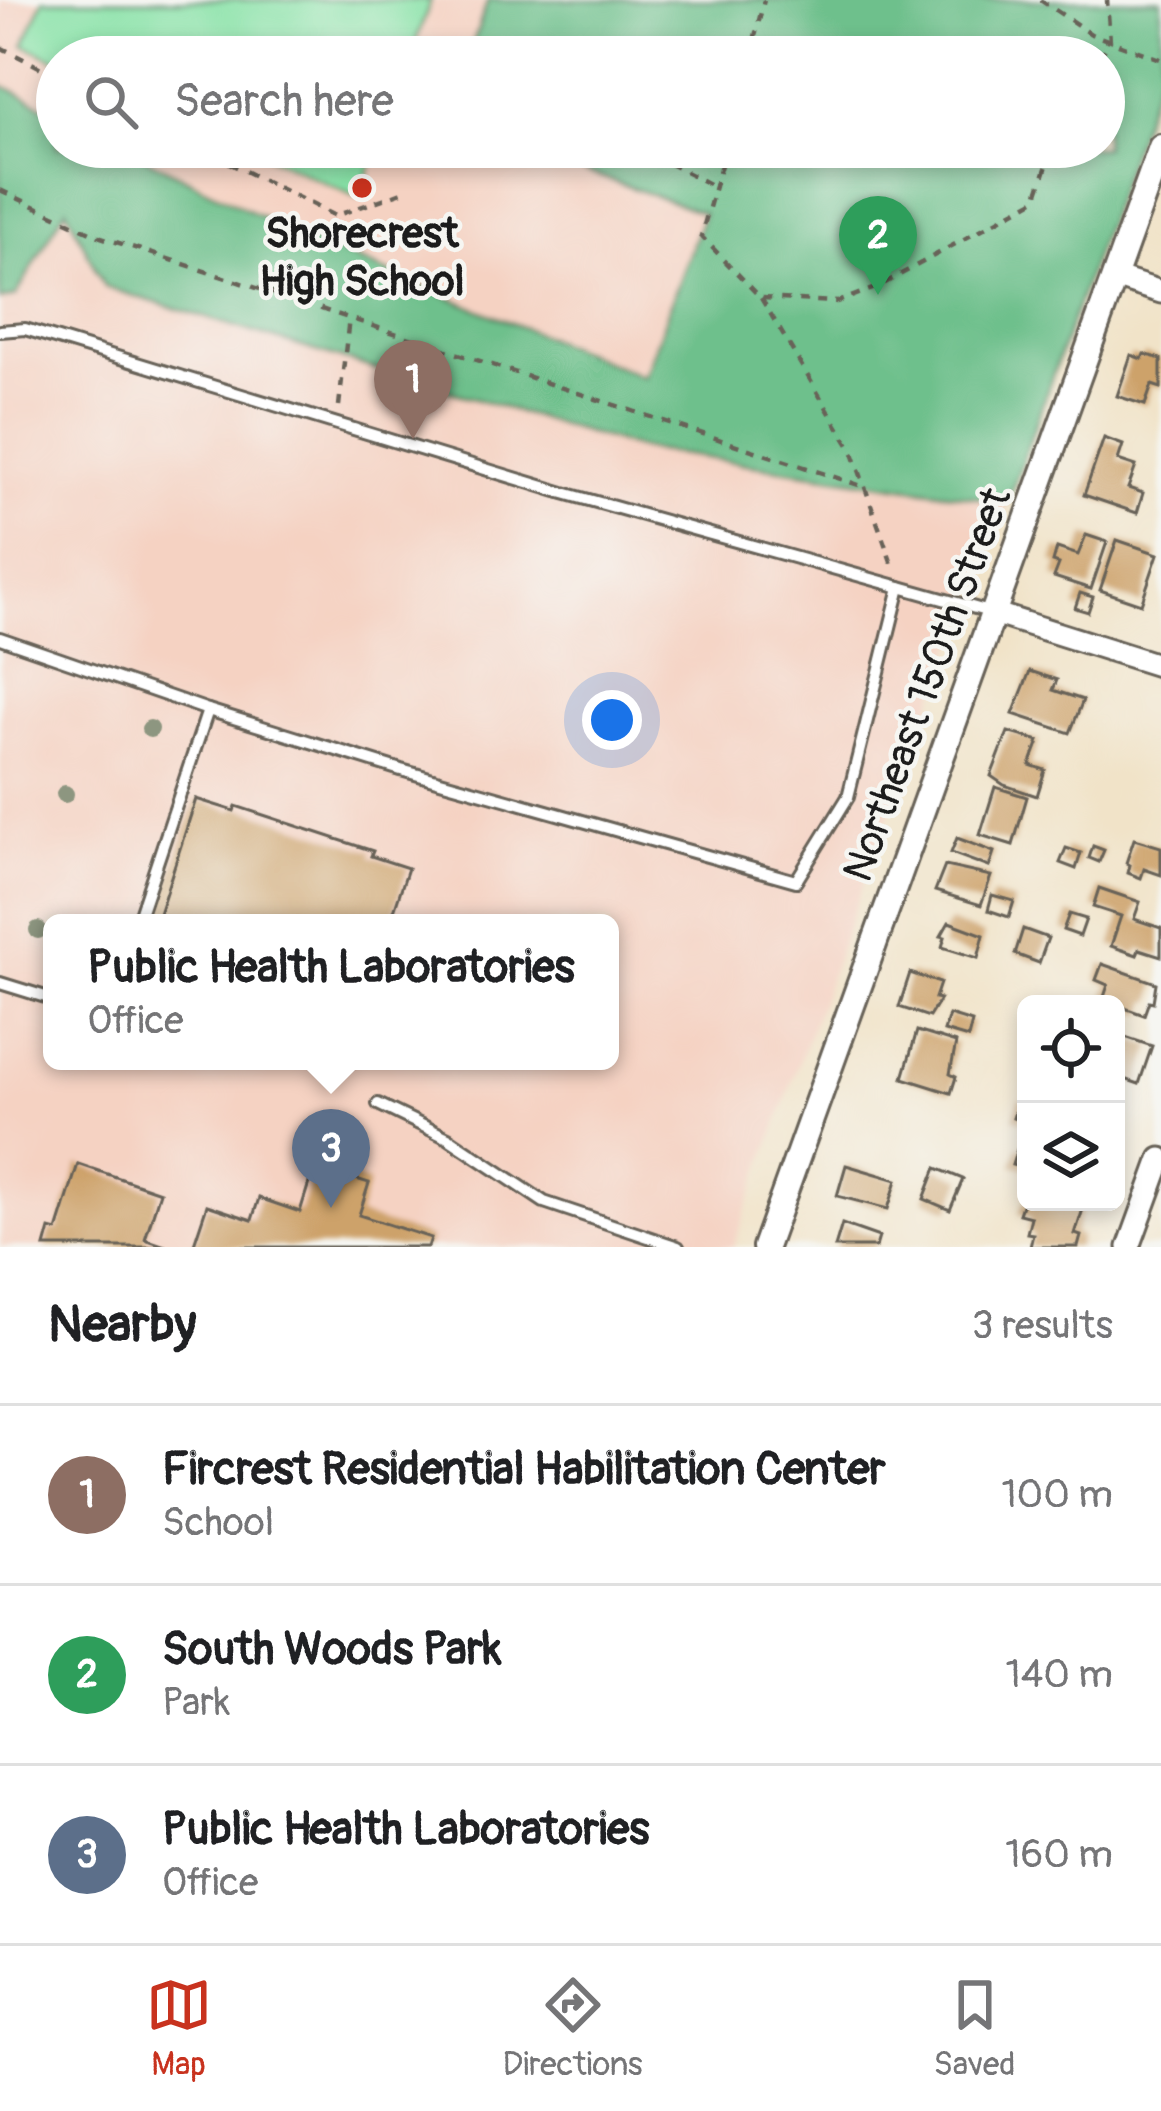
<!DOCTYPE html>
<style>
body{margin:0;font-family:Pangolin,sans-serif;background:#f2f2f2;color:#202124}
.controls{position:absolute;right:36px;bottom:36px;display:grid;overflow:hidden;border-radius:18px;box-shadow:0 6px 18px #0003}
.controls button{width:108px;height:108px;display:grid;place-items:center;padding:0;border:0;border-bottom:3px solid #e0e0e0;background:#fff;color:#202124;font:60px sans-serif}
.you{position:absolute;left:612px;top:720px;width:42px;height:42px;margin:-30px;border:9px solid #fff;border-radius:50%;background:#1a73e8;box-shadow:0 0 0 18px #1a73e833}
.badge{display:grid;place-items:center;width:78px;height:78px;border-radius:50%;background:#c8321e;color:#fff;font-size:39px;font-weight:700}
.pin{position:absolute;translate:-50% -99px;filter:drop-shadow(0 3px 6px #0008)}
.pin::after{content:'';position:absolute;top:63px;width:42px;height:36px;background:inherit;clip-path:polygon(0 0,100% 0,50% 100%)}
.popup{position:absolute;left:43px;top:914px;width:576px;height:156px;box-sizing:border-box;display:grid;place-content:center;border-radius:18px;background:#fff;filter:drop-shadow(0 3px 9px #0005);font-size:39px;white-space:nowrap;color:#757577}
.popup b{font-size:45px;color:#202124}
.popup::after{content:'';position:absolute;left:50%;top:100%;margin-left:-24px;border:24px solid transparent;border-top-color:#fff}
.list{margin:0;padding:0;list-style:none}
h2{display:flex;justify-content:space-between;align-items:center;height:156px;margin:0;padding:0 48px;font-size:51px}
h2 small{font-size:39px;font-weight:400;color:#757577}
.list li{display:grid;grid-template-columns:78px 1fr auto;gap:36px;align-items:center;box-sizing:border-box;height:180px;padding:0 48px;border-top:3px solid #e0e0e0}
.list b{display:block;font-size:45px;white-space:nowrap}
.list p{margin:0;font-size:39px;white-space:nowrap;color:#757577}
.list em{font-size:39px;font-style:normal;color:#757577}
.icon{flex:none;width:66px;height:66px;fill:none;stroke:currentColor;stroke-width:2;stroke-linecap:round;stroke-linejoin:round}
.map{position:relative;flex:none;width:1161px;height:1247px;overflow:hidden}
.search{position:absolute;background:#fff;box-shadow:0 6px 18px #0003;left:36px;right:36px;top:36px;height:132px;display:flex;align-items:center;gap:30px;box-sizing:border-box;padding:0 42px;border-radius:66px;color:#757577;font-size:45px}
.sheet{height:696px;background:#fff}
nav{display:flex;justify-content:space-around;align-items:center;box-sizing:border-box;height:168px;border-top:3px solid #e0e0e0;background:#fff;font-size:33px;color:#757577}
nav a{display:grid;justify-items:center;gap:6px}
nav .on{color:#c8321e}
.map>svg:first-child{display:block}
.built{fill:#f5d2c2;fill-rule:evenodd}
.green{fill:#88e2a7;stroke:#527f62;stroke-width:3}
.forest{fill:#6ec08c;stroke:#456e54;stroke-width:3}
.building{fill:#cda26b}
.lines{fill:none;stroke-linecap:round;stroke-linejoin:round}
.service-casing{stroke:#676258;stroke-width:16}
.minor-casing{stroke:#676258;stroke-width:27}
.tertiary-casing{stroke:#676258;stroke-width:30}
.path{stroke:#676258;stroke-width:4.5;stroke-dasharray:9 9;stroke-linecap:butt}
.service{stroke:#fff;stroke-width:10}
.minor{stroke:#fff;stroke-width:21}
.tertiary{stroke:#fff;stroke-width:24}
.tree{fill:#8d9680}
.poi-dot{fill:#c8321e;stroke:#f6f6f2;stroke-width:4.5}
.labels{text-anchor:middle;stroke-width:9;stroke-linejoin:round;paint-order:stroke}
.poi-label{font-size:42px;font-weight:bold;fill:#1c1c1c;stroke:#f6f6f2}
.street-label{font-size:42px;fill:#1c1c1c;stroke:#f6f6f2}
</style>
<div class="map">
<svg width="1161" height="1247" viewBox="0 0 1161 1247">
<rect width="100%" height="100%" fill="#f6f6f2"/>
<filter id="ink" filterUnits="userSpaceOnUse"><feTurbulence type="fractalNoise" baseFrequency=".00833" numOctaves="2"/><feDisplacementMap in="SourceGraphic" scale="24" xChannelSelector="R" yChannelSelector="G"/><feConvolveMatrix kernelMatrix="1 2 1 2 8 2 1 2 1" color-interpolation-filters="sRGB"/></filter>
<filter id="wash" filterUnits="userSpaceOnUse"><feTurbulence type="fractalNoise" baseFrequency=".004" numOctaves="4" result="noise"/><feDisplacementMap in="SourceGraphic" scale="48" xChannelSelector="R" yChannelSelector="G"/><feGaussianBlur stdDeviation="2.7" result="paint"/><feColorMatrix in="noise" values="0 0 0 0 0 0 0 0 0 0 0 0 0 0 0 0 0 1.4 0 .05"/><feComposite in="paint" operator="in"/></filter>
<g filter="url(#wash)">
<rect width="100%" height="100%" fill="#f1e3c8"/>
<path class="built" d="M0 0H487L467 57H57V147H515L704 213 646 377 1008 502 859 895 733 1247H0ZM52 923H610V1061H52Z"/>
<g class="green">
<path d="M43 0H431L410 57 57 60 24 45Z"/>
<path d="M248 147H378L359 198Z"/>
</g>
<path class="forest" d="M488 0H1161V67L1008 502 637 448 104 287 66 208 16 296 0 300V84L57 113V147H124L303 238 644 377 704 213 515 147H1104V57H468Z"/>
<g id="blocks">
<g class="building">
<path d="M1144 354 1161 359V388L1152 385 1145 405 1117 396 1131 355 1142 359Z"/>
<path d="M1104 438 1123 445 1118 460 1136 466 1128 488 1143 493 1137 513 1084 495Z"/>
<path d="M1086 535 1107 542 1091 589 1054 577 1059 564 1053 562 1057 548 1078 555Z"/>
<path d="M1117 540 1158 554 1141 604 1100 590Z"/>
<path d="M1080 593 1093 597 1088 612 1075 608Z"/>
<path d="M1030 671 1057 680 1053 690 1083 700 1070 733 1013 714Z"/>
<path d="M1008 732 1039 741 1030 765 1045 770 1037 796 1004 785 991 776Z"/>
<path d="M995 787 1027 797 1013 845 980 835Z"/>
<path d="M196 799 234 811 236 806 373 851 371 856 408 868 390 923H156Z"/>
<path d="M957 838 994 852 989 867 951 853Z"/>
<path d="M1134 839 1161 847V875L1144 869 1141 878 1128 873 1130 865 1126 863Z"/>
<path d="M1093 846 1104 850 1099 862 1089 858Z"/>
<path d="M1066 848 1081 853 1076 869 1060 863Z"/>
<path d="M945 866 991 876 981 905 935 891Z"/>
<path d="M1099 888 1140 902 1134 919 1161 928V956L1139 949 1137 955 1111 946 1121 916 1093 907Z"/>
<path d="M992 895 1014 901 1009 917 988 910Z"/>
<path d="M1069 914 1086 919 1080 936 1063 930Z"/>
<path d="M949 922 984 935 978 958 942 947 945 937 941 936Z"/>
<path d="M1023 929 1048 938 1039 963 1015 954Z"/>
<path d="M1102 964 1156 983 1153 1002 1149 1001 1144 1015 1103 1000 1108 985 1096 980Z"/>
<path d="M910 973 940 983 935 998 940 999 929 1017 899 1007Z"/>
<path d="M949 1015 972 1022 968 1038 944 1031Z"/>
<path d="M917 1031 956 1043 950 1074 956 1077 951 1093 903 1078Z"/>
<path d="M1116 1034 1152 1046 1139 1084 1116 1076Z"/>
<path d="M1019 1099 1026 1101V1123L1013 1118Z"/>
<path d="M1026 1138V1169L1012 1165 1018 1146 1022 1147Z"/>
<path d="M78 1164 160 1192 145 1239 168 1247H45L50 1229 57 1231Z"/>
<path d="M846 1165 897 1180 888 1209 837 1196Z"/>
<path d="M334 1167 357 1174 356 1179 369 1183 359 1215 431 1238 428 1247H193L207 1205 252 1220 259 1198 300 1212 312 1173 330 1179Z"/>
<path d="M936 1168 963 1179 950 1210 924 1199Z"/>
<path d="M1023 1202 1049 1206 1050 1202H1058L1083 1209 1075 1234 1081 1236 1078 1247H1030L1033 1234 1027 1233 1031 1217 1019 1214Z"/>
<path d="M842 1224 879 1237 876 1247H835Z"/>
</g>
</g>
</g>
<g filter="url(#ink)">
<use href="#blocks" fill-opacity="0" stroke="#676258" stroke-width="3"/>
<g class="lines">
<defs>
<g id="service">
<path d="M0 331 25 329 564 493 993 613"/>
<path d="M0 638 208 710"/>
<path d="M137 923 208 710 401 770 796 881 848 797 900 587"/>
<path d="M0 983 52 999"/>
<path d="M378 1104 448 1138 544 1202 678 1247"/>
</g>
<g id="minor">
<path d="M1114 277 1161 292"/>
<path d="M993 613 1161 666"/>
<path d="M1129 1247 1161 1159"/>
</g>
<path id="tertiary" d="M765 1247 1161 147"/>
</defs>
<use href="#service" class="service-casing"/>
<use href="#minor" class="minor-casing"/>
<use href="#tertiary" class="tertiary-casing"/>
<g class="path">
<path d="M1040 0 1091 34 1160 59"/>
<path d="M0 47 57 76"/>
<path d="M456 54 462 57"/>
<path d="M750 57 764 0"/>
<path d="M1100 57 1110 41 1107 0"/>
<path d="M197 147 335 216 405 191"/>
<path d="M637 147 715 187"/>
<path d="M726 147 701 236 761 298 837 302 878 287 1036 199 1053 147"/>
<path d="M0 190 101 237 865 487"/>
<path d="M761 298 852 450 894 570"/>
<path d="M339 406 349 318"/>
</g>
<use href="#service" class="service"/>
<use href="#minor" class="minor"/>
<use href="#tertiary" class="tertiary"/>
</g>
<g class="tree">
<circle cx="150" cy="729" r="9"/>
<circle cx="65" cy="794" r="9"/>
<circle cx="38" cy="930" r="9"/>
</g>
</g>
<circle class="poi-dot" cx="362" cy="188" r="12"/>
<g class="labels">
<g class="poi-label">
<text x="362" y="247">Shorecrest<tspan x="362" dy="48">High School</tspan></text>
</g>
<g class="street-label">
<text transform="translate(926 684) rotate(-70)" y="15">Northeast 150th Street</text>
</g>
</g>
</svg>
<div class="controls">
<button><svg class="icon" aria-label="locate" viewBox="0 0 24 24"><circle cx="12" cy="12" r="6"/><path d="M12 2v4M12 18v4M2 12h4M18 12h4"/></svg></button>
<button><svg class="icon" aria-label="layers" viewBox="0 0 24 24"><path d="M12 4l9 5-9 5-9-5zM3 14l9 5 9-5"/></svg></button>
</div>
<div class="you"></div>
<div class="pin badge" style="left:413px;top:439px;background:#8d6e63">1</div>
<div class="pin badge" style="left:878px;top:295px;background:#2e9e5b">2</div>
<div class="pin badge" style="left:331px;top:1208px;background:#5c6f8a">3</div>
<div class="popup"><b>Public Health Laboratories</b>Office</div>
<div class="search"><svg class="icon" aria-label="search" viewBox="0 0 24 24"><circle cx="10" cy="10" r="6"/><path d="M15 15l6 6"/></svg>Search here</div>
</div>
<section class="sheet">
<h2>Nearby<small>3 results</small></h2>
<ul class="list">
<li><span class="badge" style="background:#8d6e63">1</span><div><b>Fircrest Residential Habilitation Center</b><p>School</p></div><em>100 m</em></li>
<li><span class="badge" style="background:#2e9e5b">2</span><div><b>South Woods Park</b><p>Park</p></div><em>140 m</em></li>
<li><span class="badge" style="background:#5c6f8a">3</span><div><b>Public Health Laboratories</b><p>Office</p></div><em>160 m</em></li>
</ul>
</section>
<nav>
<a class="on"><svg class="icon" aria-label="map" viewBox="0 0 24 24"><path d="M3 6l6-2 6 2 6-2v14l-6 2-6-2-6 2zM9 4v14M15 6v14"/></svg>Map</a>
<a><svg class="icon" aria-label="directions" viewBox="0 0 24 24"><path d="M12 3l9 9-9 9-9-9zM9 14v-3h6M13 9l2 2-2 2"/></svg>Directions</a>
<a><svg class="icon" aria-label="saved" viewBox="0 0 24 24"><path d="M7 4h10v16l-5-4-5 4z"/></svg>Saved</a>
</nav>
